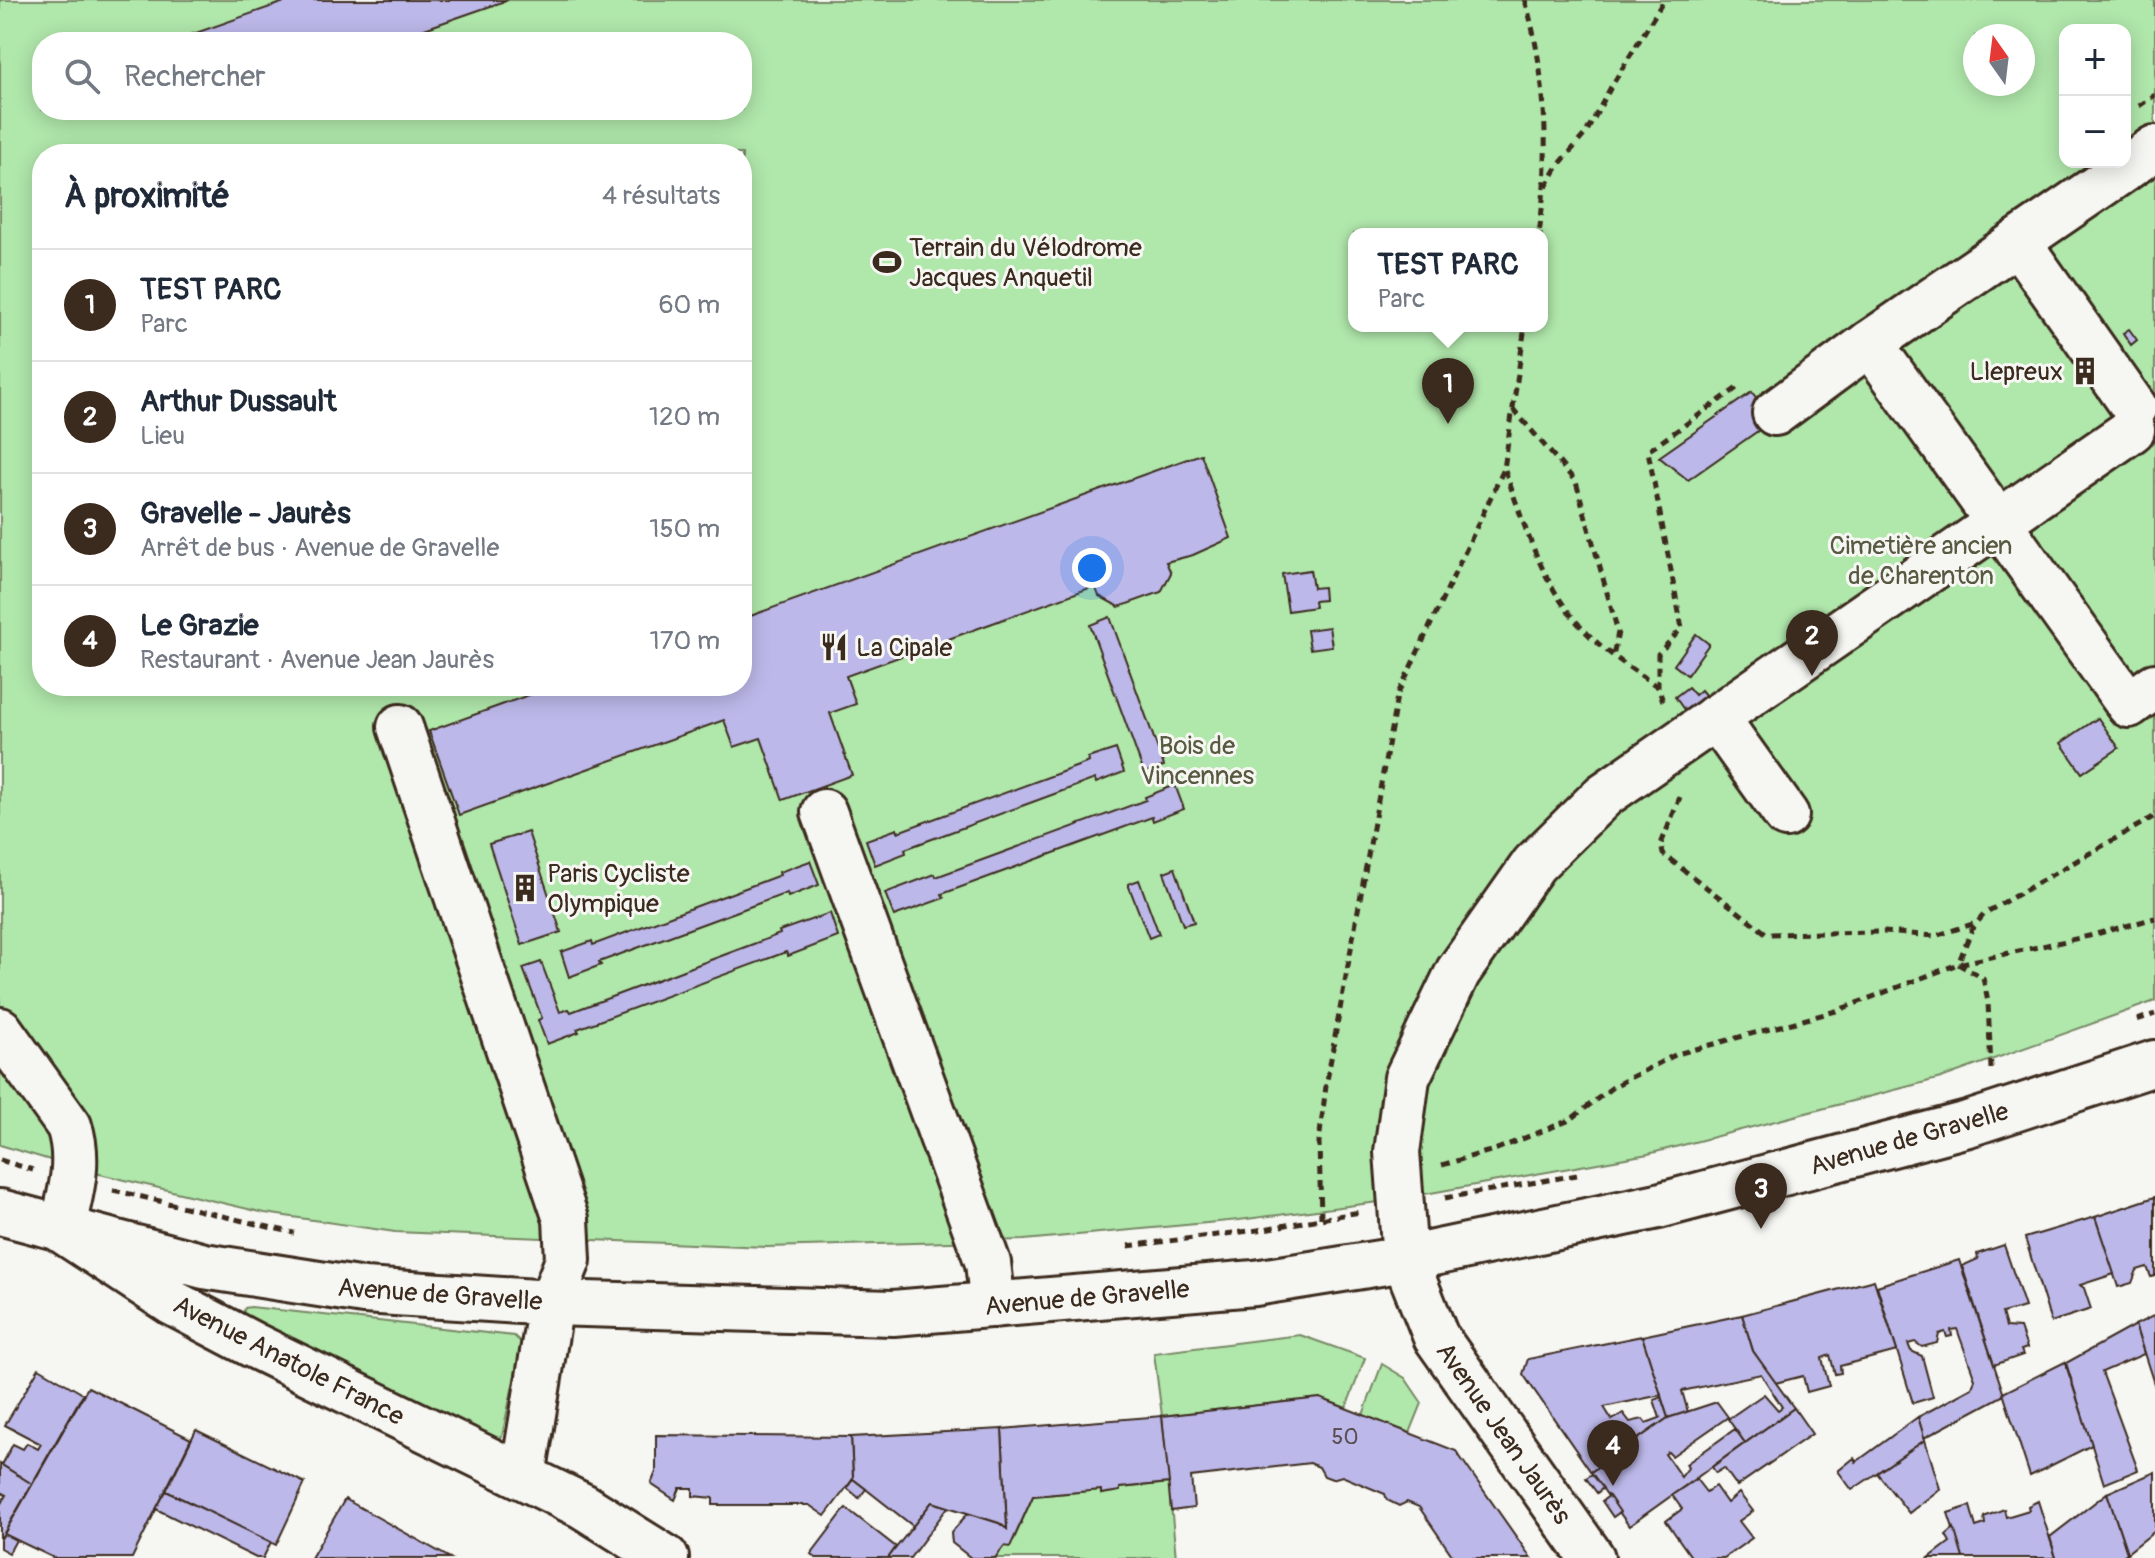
<!DOCTYPE html>
<html lang="fr">
<meta charset="utf-8">
<style>
body{margin:0;font-family:Pangolin,sans-serif;background:#f6f6f7;color:#1f2937}
.controls{position:absolute;right:24px;top:24px;display:grid;overflow:hidden;border-radius:16px;box-shadow:0 4px 20px #0003}
.controls button{width:72px;height:72px;display:grid;place-items:center;padding:0;border:0;border-bottom:2px solid #e0e1e3;background:#fff;color:#1f2937;font:40px sans-serif}
.compass{position:absolute;left:1963px;top:24px;width:72px;height:72px;border-radius:50%;background:#fff;box-shadow:0 4px 20px #0003;rotate:346deg}
.you{position:absolute;left:1092px;top:568px;width:28px;height:28px;margin:-20px;border:6px solid #fff;border-radius:50%;background:#1a73e8;box-shadow:0 0 0 12px #1a73e833}
.badge{display:grid;place-items:center;width:52px;height:52px;border-radius:50%;background:#3b2a1e;color:#fff;font-size:26px;font-weight:700}
.pin{position:absolute;translate:-50% -66px;filter:drop-shadow(0 2px 4px #0008)}
.pin::after{content:'';position:absolute;top:42px;width:28px;height:24px;background:inherit;clip-path:polygon(0 0,100% 0,50% 100%)}
.popup{position:absolute;left:1348px;top:228px;width:200px;height:104px;box-sizing:border-box;display:grid;place-content:center;border-radius:16px;background:#fff;filter:drop-shadow(0 2px 6px #0005);font-size:26px;white-space:nowrap;color:#747a83}
.popup b{font-size:30px;color:#1f2937}
.popup::after{content:'';position:absolute;left:50%;top:100%;margin-left:-16px;border:16px solid transparent;border-top-color:#fff}
.list{margin:0;padding:0;list-style:none}
h2{display:flex;justify-content:space-between;align-items:center;height:104px;margin:0;padding:0 32px;font-size:34px}
h2 small{font-size:26px;font-weight:400;color:#747a83}
.list li{display:grid;grid-template-columns:52px 1fr auto;gap:24px;align-items:center;box-sizing:border-box;height:112px;padding:0 32px;border-top:2px solid #e0e1e3}
.list b{display:block;font-size:30px;white-space:nowrap}
.list p{margin:0;font-size:26px;white-space:nowrap;color:#747a83}
.list em{font-size:26px;font-style:normal;color:#747a83}
.icon{flex:none;width:44px;height:44px;fill:none;stroke:currentColor;stroke-width:2;stroke-linecap:round;stroke-linejoin:round}
.map{position:relative;flex:none;width:2155px;height:1558px;overflow:hidden}
.search{position:absolute;background:#fff;box-shadow:0 4px 20px #0003;left:32px;top:32px;width:720px;height:88px;display:flex;align-items:center;gap:20px;box-sizing:border-box;padding:0 28px;border-radius:32px;color:#747a83;font-size:30px}
.panel{position:absolute;background:#fff;box-shadow:0 4px 20px #0003;left:32px;top:144px;width:720px;height:552px;border-radius:32px}
.map>svg:first-child{display:block}
.green{fill:#b0e7ab;stroke:#768864;stroke-width:2;fill-rule:evenodd}
.building{fill:#bcb8e9;stroke:#3b2a1e;stroke-width:2}
.lines{fill:none;stroke-linecap:round;stroke-linejoin:round}
.minor-casing{stroke:#3b2a1e;stroke-width:50}
.path{stroke:#3b2a1e;stroke-width:5;stroke-dasharray:8 6;stroke-linecap:butt}
.minor{stroke:#f6f6f2;stroke-width:44}
.labels{text-anchor:middle;stroke-width:6;stroke-linejoin:round;paint-order:stroke}
.number-label{font-size:22px;fill:#5b4e51}
.poi-label{font-size:26px;fill:#3b2a1e;stroke:#f6f6f2;text-anchor:start}
.park-label{font-size:26px;fill:#585941;stroke:#f6f6f2}
.street-label{font-size:26px;fill:#3b2a1e;stroke:#f6f6f2}
</style>
<div class="map">
<svg width="2155" height="1558" viewBox="0 0 2155 1558">
<rect width="100%" height="100%" fill="#f6f6f2"/>
<filter id="ink" filterUnits="userSpaceOnUse"><feTurbulence type="fractalNoise" baseFrequency=".0125" numOctaves="2"/><feDisplacementMap in="SourceGraphic" scale="16" xChannelSelector="R" yChannelSelector="G"/><feConvolveMatrix kernelMatrix="1 2 1 2 8 2 1 2 1" color-interpolation-filters="sRGB"/></filter>
<g filter="url(#ink)">
<g class="green">
<path d="M0 0H2155V1001L1941 1078 1648 1154 1386 1201 1239 1220 1024 1240 767 1247 395 1232 265 1213 87 1171 0 1145ZM2065 30H2125V162H2065ZM1975 36H2023V84H1975ZM42 42H742V110H42ZM42 154H742V686H42ZM1354 234H1542V326H1354Z"/>
<path d="M251 1307 514 1336 522 1343 502 1436 493 1441 241 1318 245 1308Z"/>
<path d="M1300 1335 1365 1358 1346 1408 1320 1398 1162 1416 1154 1353Z"/>
<path d="M1382 1364 1405 1378 1422 1403 1410 1433 1363 1415Z"/>
<path d="M1169 1483 1176 1558H995L1004 1546H1011L1033 1496 1101 1490 1102 1494 1119 1491 1120 1488Z"/>
</g>
<g class="building">
<path d="M290 0H508L387 42H189L187 36Z"/>
<path d="M2129 329 2137 340 2131 345 2123 333Z"/>
<path d="M1752 392 1772 421 1688 480 1659 457Z"/>
<path d="M1201 454 1231 538 1193 555 1166 562 1171 573 1161 592 1119 607 1099 596 1095 586 846 676 856 704 830 713 852 775 783 800 761 738 734 747 724 720 459 815 429 731 554 686H742V619Z"/>
<path d="M1310 570 1313 588 1323 587 1324 600 1314 601 1315 607 1288 611 1282 574Z"/>
<path d="M1110 617 1164 766 1144 773 1090 625Z"/>
<path d="M1329 627 1332 646 1310 649 1307 630Z"/>
<path d="M1696 634 1709 644 1687 675 1674 665Z"/>
<path d="M1688 687 1695 695 1701 690 1711 702 1690 718 1675 697Z"/>
<path d="M2098 718 2119 748 2082 773 2061 743Z"/>
<path d="M1116 749 1124 772 1096 783 1095 779 905 849 906 853 875 865 866 840 897 829 898 832 1089 762 1088 758Z"/>
<path d="M1175 785 1184 809 1153 821 1152 817 942 894 944 898 894 916 885 893 935 874 936 877 1146 800 1145 797Z"/>
<path d="M528 832 561 932 522 945 489 844Z"/>
<path d="M810 861 819 885 788 897 787 893 599 962 601 965 569 977 561 952 592 941 593 945 780 875 779 872Z"/>
<path d="M1175 868 1194 922 1183 925 1164 872Z"/>
<path d="M1139 880 1159 934 1149 938 1128 884Z"/>
<path d="M830 913 838 937 788 956 786 952 577 1029 579 1032 547 1044 538 1020 542 1018 523 968 541 962 560 1012 569 1009 571 1012 780 934 779 931Z"/>
<path d="M2155 1197V1276L2151 1277 2147 1267 2137 1270 2132 1283 2118 1287 2095 1217Z"/>
<path d="M2095 1217 2114 1274 2080 1285 2084 1288 2091 1309 2051 1322 2025 1238Z"/>
<path d="M2004 1245 2025 1307 2002 1313 2006 1327 2020 1328 2027 1348 2021 1350 2023 1355 1994 1365 1962 1266 1978 1259 1977 1254Z"/>
<path d="M1959 1260 2004 1395 1924 1438 1918 1417 1972 1388 1975 1379 1957 1329 1951 1330 1952 1336 1947 1337 1945 1332 1939 1334 1937 1343 1922 1347 1915 1342 1908 1344 1911 1351 1922 1356 1933 1397 1913 1403 1877 1286Z"/>
<path d="M1874 1280 1897 1351 1840 1366 1841 1373 1835 1374 1830 1355 1822 1358 1829 1386 1807 1392 1803 1376 1775 1383 1753 1351 1742 1315Z"/>
<path d="M1742 1315 1753 1351 1794 1408 1745 1443 1728 1419 1764 1394 1778 1410 1782 1407 1761 1374 1682 1391 1688 1412 1668 1418 1642 1336Z"/>
<path d="M2155 1315V1387L2135 1325Z"/>
<path d="M2135 1325 2144 1354 2102 1372 2138 1470 2104 1484 2066 1363Z"/>
<path d="M1642 1336 1661 1395 1604 1407 1612 1420 1623 1413 1630 1422 1643 1419 1646 1423 1660 1418 1654 1400 1661 1397 1668 1418 1591 1472 1523 1374 1528 1359Z"/>
<path d="M2065 1362 2092 1445 2030 1476 2003 1393Z"/>
<path d="M39 1368 83 1394 32 1484 2 1465 13 1444 23 1449 27 1443 38 1449 41 1444 5 1425Z"/>
<path d="M88 1387 191 1439 132 1558H54L4 1534Z"/>
<path d="M1320 1398 1456 1451 1531 1558H1454L1419 1507 1407 1502 1399 1506 1387 1500 1385 1494 1342 1476 1332 1479 1324 1476 1319 1467 1310 1463 1191 1477 1194 1508 1171 1511 1162 1416Z"/>
<path d="M1717 1402 1728 1417 1672 1456 1668 1452 1665 1454 1681 1477 1688 1468 1686 1464 1735 1429 1745 1443 1629 1526 1591 1472 1668 1418Z"/>
<path d="M1794 1408 1812 1434 1737 1486 1724 1468 1716 1473 1712 1467Z"/>
<path d="M1162 1416 1169 1483 1120 1488V1491L1101 1494V1490L1033 1496 1010 1547 1004 1546 995 1558H971L952 1543 951 1533 968 1513 999 1523 1007 1529 1002 1429Z"/>
<path d="M1918 1417 1925 1440 1852 1490 1838 1471 1854 1458 1856 1462Z"/>
<path d="M1002 1429 1007 1529 999 1523 932 1502 913 1526 853 1479 851 1437Z"/>
<path d="M196 1430 305 1483 276 1545 166 1491Z"/>
<path d="M656 1435 851 1437 853 1479 825 1516 809 1505H713V1498L693 1496V1488H680L675 1500 651 1484 656 1472Z"/>
<path d="M1925 1440 1940 1489 1909 1513 1877 1473Z"/>
<path d="M0 1464 32 1484 0 1540V1505L6 1495 0 1492Z"/>
<path d="M2155 1472V1531L2127 1553 2107 1493Z"/>
<path d="M1592 1474 1603 1488 1597 1493 1586 1478Z"/>
<path d="M853 1479 866 1489 859 1498 847 1488Z"/>
<path d="M1696 1479 1706 1492 1715 1486 1727 1503 1739 1493 1753 1511 1739 1521 1752 1538 1724 1558H1692L1666 1521 1682 1509 1672 1495Z"/>
<path d="M166 1491 271 1542 263 1558H256L156 1509Z"/>
<path d="M2107 1493 2127 1553 2120 1558H2056L2050 1537Z"/>
<path d="M1609 1496 1620 1512 1613 1517 1602 1501Z"/>
<path d="M345 1499 450 1558H311Z"/>
<path d="M2038 1501 2056 1558H1963L1948 1513 1970 1506 1976 1527 1985 1524 1984 1517 2004 1509 2006 1517 2029 1510 2028 1506Z"/>
<path d="M932 1502 948 1507 910 1558H888Z"/>
<path d="M846 1508 896 1547 888 1558H816L811 1554Z"/>
<path d="M1954 1528 1963 1558H1929L1950 1542 1946 1535Z"/>
<path d="M4 1534 16 1540 9 1553 0 1548V1540Z"/>
</g>
<g class="lines">
<defs>
<g id="minor">
<path d="M2018 242 2134 407"/>
<path d="M1870 343 2129 705 2155 686"/>
<path d="M1775 413 1870 343 2155 148"/>
<path d="M1716 717 1786 815"/>
<path d="M400 727 566 1219 568 1260 551 1303 523 1476"/>
<path d="M824 812 988 1263 993 1305"/>
<path d="M0 1030 69 1126C81 1162 70 1195 62 1230L173 1303 253 1345 583 1506 666 1558"/>
<path d="M0 1212 204 1266 364 1291 551 1303 893 1313 1255 1283 1405 1259 1658 1206 1968 1124 2155 1063"/>
<path d="M1592 1558 1436 1337 1405 1259 1397 1152 1407 1078 1458 972 1534 864 1604 795 2132 430"/>
</g>
</defs>
<use href="#minor" class="minor-casing"/>
<g class="path">
<path d="M1525 0C1547 75 1550 157 1539 234"/>
<path d="M2139 106 2155 95"/>
<path d="M1546 187 1558 166 1586 133 1611 87 1664 0"/>
<path d="M1513 409 1576 482 1618 632 1613 657"/>
<path d="M1505 470C1524 525 1543 588 1584 630 1606 653 1632 669 1658 687"/>
<path d="M1663 701 1658 687V654L1682 628 1648 451 1737 388"/>
<path d="M1680 797 1661 844 1663 854 1767 934 1884 932 1935 936 1976 923"/>
<path d="M2137 1020 2155 1014"/>
<path d="M1991 1069 1988 1002 1983 978 1958 964 1972 929 1985 913 2155 816"/>
<path d="M0 1160 33 1170"/>
<path d="M1442 1165 1497 1149 1570 1120 1614 1086 1677 1054 1836 1011 1958 964 2089 936 2155 918"/>
<path d="M113 1190 294 1233"/>
<path d="M1445 1198 1577 1175"/>
<path d="M1321 1218 1319 1142 1326 1086 1397 696 1504 469 1525 326"/>
<path d="M1128 1246 1258 1230 1360 1212"/>
</g>
<use href="#minor" class="minor"/>
</g>
</g>
<defs>
<symbol id="stadium-bare" viewBox="-9 -9 18 18"><path d="M0-5a6.5 5 0 1 0 0 10a6.5 5 0 1 0 0-10ZM-3.5-1.8h7v3.6h-7Z" fill="#3b2a1e" stroke="#f6f6f2" stroke-width="2.5" paint-order="stroke"/></symbol>
<symbol id="building-bare" viewBox="-9 -9 18 18"><path d="M-4-6H4V6H1V3H-1V6H-4ZM-2.5-4.3h1.7v1.8h-1.7ZM.8-4.3h1.7v1.8H.8ZM-2.5-1h1.7V.8h-1.7ZM.8-1h1.7V.8H.8Z" fill="#3b2a1e" stroke="#f6f6f2" stroke-width="2.5" paint-order="stroke"/></symbol>
<symbol id="restaurant-bare" viewBox="-9 -9 18 18"><path d="M-5-6h1v4h1v-4h1v4h1v-4h1v5L-1.5 .5V6h-2V.5L-5-1ZM5-6V6H3V1.5H1.5Q1.5-4 5-6Z" fill="#3b2a1e" stroke="#f6f6f2" stroke-width="2.5" paint-order="stroke"/></symbol>
</defs>
<g fill-rule="evenodd">
<use href="#stadium-bare" x="867" y="242" width="40" height="40"/>
<use href="#building-bare" x="2065" y="351" width="40" height="40"/>
<use href="#restaurant-bare" x="814" y="627" width="40" height="40"/>
<use href="#building-bare" x="505" y="868" width="40" height="40"/>
</g>
<g class="labels">
<g class="number-label">
<text x="1345" y="1444">50</text>
</g>
<g class="poi-label">
<text x="909" y="256">Terrain du Vélodrome<tspan x="909" dy="30">Jacques Anquetil</tspan></text>
<text x="2063" y="380" text-anchor="end">Llepreux</text>
<text x="856" y="656">La Cipale</text>
<text x="547" y="882">Paris Cycliste<tspan x="547" dy="30">Olympique</tspan></text>
</g>
<g class="park-label">
<text x="1921" y="554">Cimetière ancien<tspan x="1921" dy="30">de Charenton</tspan></text>
<text x="1197" y="754">Bois de<tspan x="1197" dy="30">Vincennes</tspan></text>
</g>
<g class="street-label">
<text transform="translate(1909 1138) rotate(-16)" y="9">Avenue de Gravelle</text>
<text transform="translate(440 1294) rotate(4)" y="9">Avenue de Gravelle</text>
<text transform="translate(1087 1297) rotate(-5)" y="9">Avenue de Gravelle</text>
<text transform="translate(289 1360) rotate(27)" y="9">Avenue Anatole France</text>
<text transform="translate(1504 1433) rotate(55)" y="9">Avenue Jean Jaurès</text>
</g>
</g>
</svg>
<div class="controls">
<button>+</button>
<button>−</button>
</div>
<svg class="compass" viewBox="-18 -18 36 36"><path d="M0-13l5 13h-10z" fill="#e53935"/><path d="M0 13l5-13h-10z" fill="#747a83"/></svg>
<div class="you"></div>
<div class="pin badge" style="left:1448px;top:424px">1</div>
<div class="popup"><b>TEST PARC</b>Parc</div>
<div class="pin badge" style="left:1812px;top:676px">2</div>
<div class="pin badge" style="left:1761px;top:1229px">3</div>
<div class="pin badge" style="left:1613px;top:1486px">4</div>
<div class="search"><svg class="icon" aria-label="search" viewBox="0 0 24 24"><circle cx="10" cy="10" r="6"/><path d="M15 15l6 6"/></svg>Rechercher</div>
<section class="panel">
<h2>À proximité<small>4 résultats</small></h2>
<ul class="list">
<li><span class="badge">1</span><div><b>TEST PARC</b><p>Parc</p></div><em>60 m</em></li>
<li><span class="badge">2</span><div><b>Arthur Dussault</b><p>Lieu</p></div><em>120 m</em></li>
<li><span class="badge">3</span><div><b>Gravelle - Jaurès</b><p>Arrêt de bus · Avenue de Gravelle</p></div><em>150 m</em></li>
<li><span class="badge">4</span><div><b>Le Grazie</b><p>Restaurant · Avenue Jean Jaurès</p></div><em>170 m</em></li>
</ul>
</section>
</div>
